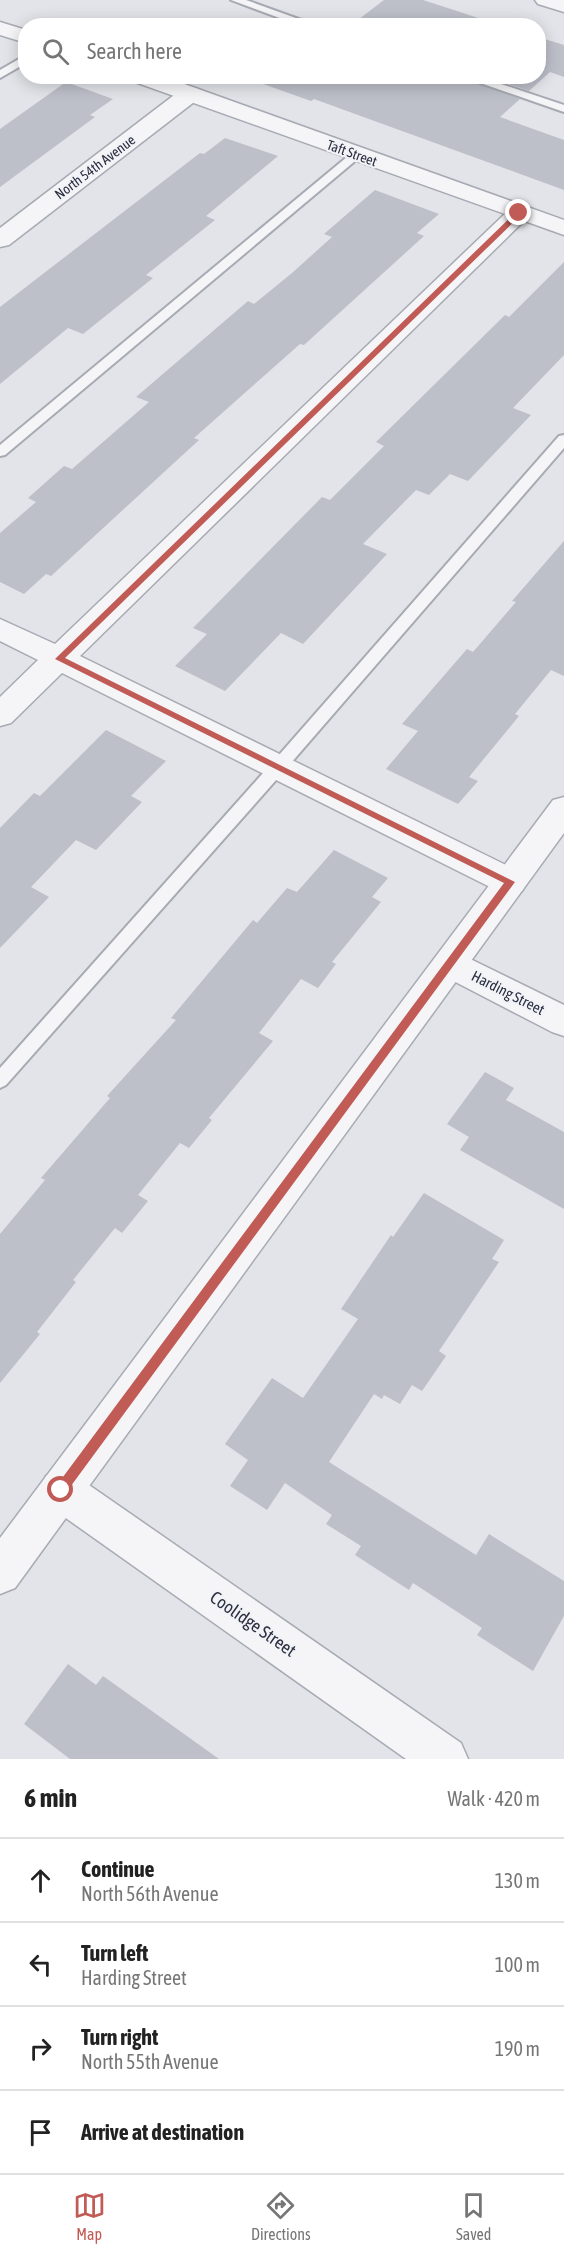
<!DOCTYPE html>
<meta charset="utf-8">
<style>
body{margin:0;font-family:"Asap Condensed",sans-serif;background:#f2f2f2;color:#222}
.stop{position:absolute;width:18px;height:18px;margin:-14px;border:4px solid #c15b55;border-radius:50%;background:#fff}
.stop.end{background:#c15b55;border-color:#fff;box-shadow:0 2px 6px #0008}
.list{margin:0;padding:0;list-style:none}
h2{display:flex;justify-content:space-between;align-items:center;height:78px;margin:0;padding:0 24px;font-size:26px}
h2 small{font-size:20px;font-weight:400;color:#767676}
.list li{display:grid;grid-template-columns:39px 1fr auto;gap:18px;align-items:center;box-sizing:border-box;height:84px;padding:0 24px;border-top:2px solid #e0e0e0}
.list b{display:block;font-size:22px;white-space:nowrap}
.list p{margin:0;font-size:20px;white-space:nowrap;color:#767676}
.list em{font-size:20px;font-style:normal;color:#767676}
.icon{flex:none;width:33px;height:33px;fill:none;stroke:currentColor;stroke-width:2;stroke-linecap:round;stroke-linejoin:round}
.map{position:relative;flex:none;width:564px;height:1759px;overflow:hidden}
.search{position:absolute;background:#fff;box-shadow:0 3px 15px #0003;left:18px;right:18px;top:18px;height:66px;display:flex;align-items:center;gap:15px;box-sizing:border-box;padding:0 21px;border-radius:24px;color:#767676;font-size:22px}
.sheet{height:414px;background:#fff}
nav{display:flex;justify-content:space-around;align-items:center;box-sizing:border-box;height:84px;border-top:2px solid #e0e0e0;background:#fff;font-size:16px;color:#767676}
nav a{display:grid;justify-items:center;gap:3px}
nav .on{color:#c15b55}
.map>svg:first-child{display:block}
.building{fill:#bdbfc9}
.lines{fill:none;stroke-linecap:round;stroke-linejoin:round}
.service-casing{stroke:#a8aab3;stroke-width:4}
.minor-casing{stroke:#a8aab3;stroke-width:3}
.tertiary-casing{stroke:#a8aab3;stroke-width:3}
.service{fill:#f5f5f8;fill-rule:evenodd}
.minor{fill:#f5f5f8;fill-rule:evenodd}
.tertiary{fill:#f5f5f8;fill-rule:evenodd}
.route{fill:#c15b55}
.labels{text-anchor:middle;stroke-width:4.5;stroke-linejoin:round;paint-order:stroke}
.far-street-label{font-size:14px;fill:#2c2f40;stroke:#f2f3f7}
.street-label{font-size:15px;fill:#2c2f40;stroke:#f2f3f7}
.near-street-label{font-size:18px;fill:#2c2f40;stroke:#f2f3f7}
</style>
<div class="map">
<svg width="564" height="1759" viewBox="0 0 564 1759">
<rect width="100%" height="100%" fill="#e3e4e9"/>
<g class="building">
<path d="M384 0H423L503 26H350Z"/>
<path d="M538 37 564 45V77L550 72 529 91 486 76H538Z"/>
<path d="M248 76H458L520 99 500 117 564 140V190L314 99 311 101 246 78Z"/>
<path d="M66 82 113 99 90 115 95 117 0 187V129Z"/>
<path d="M225 138 278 156 206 216 215 220 146 275 153 278 83 334 68 328 0 384V307L200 153 204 154Z"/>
<path d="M375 190 439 214 417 233 424 236 304 345 300 344 194 438 199 440 51 576 46 574 24 594 0 582V533L36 502 28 498 64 466 72 469 149 402 136 397 248 301 254 304 292 273 332 237 324 234Z"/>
<path d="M564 262V355L513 408 531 415 468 481 450 474 429 495 416 490 363 544 387 554 303 644 281 633 225 691 175 666 207 634 193 628 322 497 330 500 384 446 376 442 505 315 509 317Z"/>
<path d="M564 541V676L551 670 515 714 519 716 469 777 478 781 458 804 386 769 418 731 402 724 467 649 473 652 516 602 512 601Z"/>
<path d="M106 730 166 761 131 796 142 802 96 850 76 840 31 887 49 897 0 948V828L34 793 40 796Z"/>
<path d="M334 850 388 878 372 897 381 902 332 962 336 964 318 988 301 979 259 1033 273 1041 209 1118 212 1120 189 1148 180 1143 138 1195 148 1201 122 1233 115 1228 73 1280 76 1282 37 1332 40 1334 0 1383V1234L45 1180 41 1178 110 1098 107 1096 176 1020 171 1018 253 920 257 923 287 888 297 892Z"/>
<path d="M485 1072 514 1088 506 1100 564 1132V1209L460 1150 469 1137 447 1124Z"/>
<path d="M424 1193 504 1240 492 1259 499 1262 439 1351 446 1356 422 1391 412 1385 400 1404 384 1395 382 1399 374 1394 329 1462 476 1555 489 1534 564 1581V1616L533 1671 477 1635 482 1628 413 1583 409 1590 355 1555 361 1546 326 1524 332 1515 285 1483 267 1510 230 1486 248 1460 225 1444 272 1378 303 1398 358 1319 341 1309 391 1235 393 1237Z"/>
<path d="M68 1664 96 1685 103 1676 219 1759H70L24 1724Z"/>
</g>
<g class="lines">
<defs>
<g id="service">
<path d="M231 0H246L318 26H301Z"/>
<path d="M26 55V63L0 78V70Z"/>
<path d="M460 76H477L564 105V112Z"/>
<path d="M357 151 363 154 361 156 5 455 0 456V445L353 152Z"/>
<path d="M564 435V448L284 771 6 1085 0 1088V1068L272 763 559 436Z"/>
</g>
<g id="minor">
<path d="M535 0H564V12L538 4Z"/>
<path d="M190 87 198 89 201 94 198 99 9 245 0 247V228L182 89Z"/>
<path d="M519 206 527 208 531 213 527 218 80 656 522 873 527 882 522 891 510 895 498 891 62 673 11 723 0 726V697L38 660 0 641V619L55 644 511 208Z"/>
<path d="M452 950 564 1005V1036L552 1032 440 974 435 964 440 954Z"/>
<path d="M61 1470 76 1476 461 1743 468 1759H406L46 1504 40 1490 46 1476Z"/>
</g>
<g id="tertiary">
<path d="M0 22 26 30V43L0 35Z"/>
<path d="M129 76H162L564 220V235L132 81Z"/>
<path d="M564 797V833L15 1588 0 1594V1538L553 800Z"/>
</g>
</defs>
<use href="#service" class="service-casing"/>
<use href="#minor" class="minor-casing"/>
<use href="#tertiary" class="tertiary-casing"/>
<use href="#service" class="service"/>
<use href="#minor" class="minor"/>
<use href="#tertiary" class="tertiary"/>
</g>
<path class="route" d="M517 211 523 213 65 658 515 882 65 1494 61 1496 57 1494V1485L504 883 55 659Z"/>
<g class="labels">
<g class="far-street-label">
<text transform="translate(352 153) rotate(20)" y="5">Taft Street</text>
<text transform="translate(95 167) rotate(-37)" y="5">North 54th Avenue</text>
</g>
<g class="street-label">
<text transform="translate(508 993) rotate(27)" y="5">Harding Street</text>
</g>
<g class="near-street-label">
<text transform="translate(253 1624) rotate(35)" y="6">Coolidge Street</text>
</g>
</g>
</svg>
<div class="stop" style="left:61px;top:1490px"></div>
<div class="stop end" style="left:519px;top:213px"></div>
<div class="search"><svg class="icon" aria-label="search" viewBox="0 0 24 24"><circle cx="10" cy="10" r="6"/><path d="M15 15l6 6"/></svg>Search here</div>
</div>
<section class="sheet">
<h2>6 min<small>Walk · 420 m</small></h2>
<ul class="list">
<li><svg class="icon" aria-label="ahead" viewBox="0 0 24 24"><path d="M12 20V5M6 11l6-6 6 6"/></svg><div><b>Continue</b><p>North 56th Avenue</p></div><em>130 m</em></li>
<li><svg class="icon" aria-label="left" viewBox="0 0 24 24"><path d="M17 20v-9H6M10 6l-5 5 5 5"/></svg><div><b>Turn left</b><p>Harding Street</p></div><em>100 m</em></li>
<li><svg class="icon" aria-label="right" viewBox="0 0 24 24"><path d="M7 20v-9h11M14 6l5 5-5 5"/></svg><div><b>Turn right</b><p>North 55th Avenue</p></div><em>190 m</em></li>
<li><svg class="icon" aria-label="arrive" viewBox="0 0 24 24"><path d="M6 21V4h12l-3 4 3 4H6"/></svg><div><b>Arrive at destination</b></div></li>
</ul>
</section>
<nav>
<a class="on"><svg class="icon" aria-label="map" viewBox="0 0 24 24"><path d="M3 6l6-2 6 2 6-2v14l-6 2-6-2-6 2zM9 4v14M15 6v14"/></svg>Map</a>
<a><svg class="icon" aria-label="directions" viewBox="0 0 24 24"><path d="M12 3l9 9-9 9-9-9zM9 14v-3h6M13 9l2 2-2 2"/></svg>Directions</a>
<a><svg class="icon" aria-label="saved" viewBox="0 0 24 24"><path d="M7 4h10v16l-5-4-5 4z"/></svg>Saved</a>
</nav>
